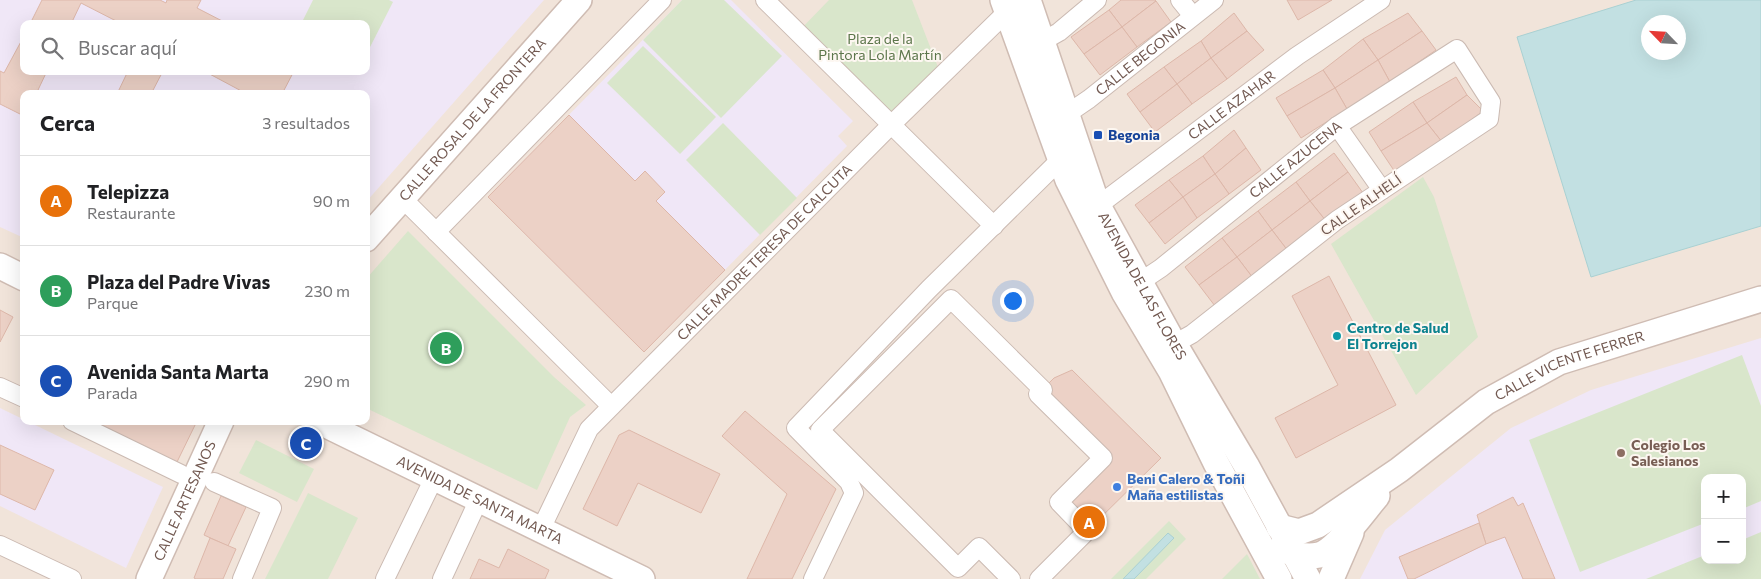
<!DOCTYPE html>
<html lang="es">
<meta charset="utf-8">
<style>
body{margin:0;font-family:Commissioner,sans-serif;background:#f6f6f6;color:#202124}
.controls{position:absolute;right:15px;bottom:15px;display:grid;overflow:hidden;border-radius:10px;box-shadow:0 5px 20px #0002}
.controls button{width:45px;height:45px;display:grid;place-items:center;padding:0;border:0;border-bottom:1px solid #e0e0e0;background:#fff;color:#202124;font:25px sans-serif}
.compass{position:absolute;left:1641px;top:15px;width:45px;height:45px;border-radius:50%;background:#fff;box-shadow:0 5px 20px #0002;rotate:295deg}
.you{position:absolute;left:1012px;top:300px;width:18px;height:18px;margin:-12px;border:4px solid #fff;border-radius:50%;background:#1a73e8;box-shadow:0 0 0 8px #1a73e833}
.badge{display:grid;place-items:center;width:32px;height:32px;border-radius:50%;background:#d36e61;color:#fff;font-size:16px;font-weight:700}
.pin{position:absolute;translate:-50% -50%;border:2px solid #fff;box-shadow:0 1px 5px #0006}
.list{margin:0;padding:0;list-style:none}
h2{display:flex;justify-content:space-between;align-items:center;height:65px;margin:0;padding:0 20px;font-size:21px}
h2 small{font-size:16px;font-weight:400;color:#757577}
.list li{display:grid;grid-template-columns:32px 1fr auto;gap:15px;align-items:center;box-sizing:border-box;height:90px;padding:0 20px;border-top:1px solid #e0e0e0}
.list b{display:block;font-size:19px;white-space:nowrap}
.list p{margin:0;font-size:16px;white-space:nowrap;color:#757577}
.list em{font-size:16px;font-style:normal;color:#757577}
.icon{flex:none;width:28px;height:28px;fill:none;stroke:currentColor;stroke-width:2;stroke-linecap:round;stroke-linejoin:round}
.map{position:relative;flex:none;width:1761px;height:579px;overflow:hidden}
.search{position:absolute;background:#fff;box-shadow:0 5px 20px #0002;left:20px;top:20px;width:350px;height:55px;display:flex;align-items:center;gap:12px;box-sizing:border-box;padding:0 18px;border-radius:10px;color:#757577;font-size:19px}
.panel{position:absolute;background:#fff;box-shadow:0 5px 20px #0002;left:20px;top:90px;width:350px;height:335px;border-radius:10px}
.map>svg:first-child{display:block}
.residential{fill:#f1e4da;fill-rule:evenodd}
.education{fill:#f0e7f7;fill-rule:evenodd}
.green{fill:#d9e6cb}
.water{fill:#c2e0e2;stroke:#a9d0d2;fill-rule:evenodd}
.building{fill:#ecd1c6;stroke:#ddb7a9}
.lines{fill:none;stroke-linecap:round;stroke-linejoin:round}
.street-casing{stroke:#cbbab2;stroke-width:20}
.secondary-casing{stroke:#cfbcb3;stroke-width:28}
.street{stroke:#fff;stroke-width:18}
.secondary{stroke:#fff;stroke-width:25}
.transit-dot{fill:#1a4fb4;stroke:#fdf7f1;stroke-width:2}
.culture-dot{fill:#0f9aa8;stroke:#fdf7f1;stroke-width:2}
.education-dot{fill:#8d6e63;stroke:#fdf7f1;stroke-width:2}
.shop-dot{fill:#3f7fe0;stroke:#fdf7f1;stroke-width:2}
.labels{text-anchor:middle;stroke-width:4;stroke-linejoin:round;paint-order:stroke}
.park-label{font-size:14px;fill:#5c764b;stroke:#fdf7f1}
.street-label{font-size:14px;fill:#725951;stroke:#fdf7f1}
.transit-label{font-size:14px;font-weight:bold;fill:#164399;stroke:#fdf7f1;text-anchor:start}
.culture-label{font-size:14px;font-weight:bold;fill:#0d838f;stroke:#fdf7f1;text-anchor:start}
.education-label{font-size:14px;font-weight:bold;fill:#785e54;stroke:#fdf7f1;text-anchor:start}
.shop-label{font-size:14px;font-weight:bold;fill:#366cbe;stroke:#fdf7f1;text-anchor:start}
</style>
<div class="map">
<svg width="1761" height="579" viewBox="0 0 1761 579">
<rect width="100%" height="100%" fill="#faf3eb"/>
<path class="residential" d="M0 0H1761V579H0ZM1648 22H1678V52H1648ZM24 24H366V71H24ZM24 94H366V421H24ZM1705 478H1742V560H1705Z"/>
<g class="education">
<path d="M0 0H544L366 202V94H24V238L0 227ZM24 24H366V71H24Z"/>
<path d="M682 0H731L853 121 838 136 847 146 644 352 488 197Z"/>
<path d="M1761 338V579H1360L1385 530 1511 428 1591 390ZM1705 478H1742V560H1705Z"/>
<path d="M0 408 163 487 126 568 0 506Z"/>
</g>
<g class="green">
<path d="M313 0H389L393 2 366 55V24H301Z"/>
<path d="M682 0H724L782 56 721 118 643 40Z"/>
<path d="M829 0H912L941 75 891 125 798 32Z"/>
<path d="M643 46 716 117 680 154 607 83Z"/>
<path d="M723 123 797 198 760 235 686 160Z"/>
<path d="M1423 177 1434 197 1478 337 1416 395 1331 244Z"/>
<path d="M408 231 554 377 586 405 570 417 537 490 366 408V279Z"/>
<path d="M1742 355 1761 406V501L1742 509V478H1705V523L1580 572 1529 440Z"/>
<path d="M256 440 314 469 297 502 239 473Z"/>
<path d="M308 493 358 518 328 579H265Z"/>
<path d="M1169 521 1186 539 1146 579H1111Z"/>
<path d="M1761 532V579H1646L1705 555V560H1742V540Z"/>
<path d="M1247 554 1260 579H1222Z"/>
</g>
<g class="water">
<path d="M1636 0H1761V226L1591 277 1517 37ZM1648 22H1678V52H1648Z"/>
<path d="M1168 533 1174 538 1134 579H1123Z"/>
</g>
<g class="building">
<path d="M42 0H160L166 3 167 0H201L197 8 228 24H122L81 3 71 24H30Z"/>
<path d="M1121 0H1155L1156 1 1122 27 1109 10Z"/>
<path d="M1287 0H1332L1298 20Z"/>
<path d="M1156 1 1171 22 1137 47 1122 27Z"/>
<path d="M1109 10 1122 27 1084 54 1071 37Z"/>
<path d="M1234 13 1247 31 1211 58 1201 41Z"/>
<path d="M1408 13 1422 31 1378 60 1363 39Z"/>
<path d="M1122 27 1137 47 1100 75 1084 54Z"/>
<path d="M1247 31 1264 50 1227 79 1211 58Z"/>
<path d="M1422 31 1436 50 1390 82 1378 60Z"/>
<path d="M24 36V71H47L38 90 46 94H24V116L0 104V71L4 73Z"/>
<path d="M1363 39 1378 60 1335 88 1323 70Z"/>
<path d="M1201 41 1211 58 1177 84 1164 67Z"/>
<path d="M1211 58 1227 79 1192 104 1177 84Z"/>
<path d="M1378 60 1390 82 1347 109 1335 88Z"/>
<path d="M1164 67 1177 84 1140 112 1127 94Z"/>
<path d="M1323 70 1335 88 1287 116 1276 98Z"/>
<path d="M128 71H163L151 94H117Z"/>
<path d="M204 71H294L282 94H247Z"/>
<path d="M1456 77 1467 95 1427 123 1413 102Z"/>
<path d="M1177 84 1192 104 1155 132 1140 112Z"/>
<path d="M1335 88 1347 109 1301 138 1287 116Z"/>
<path d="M1467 95 1483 111 1442 142 1427 123Z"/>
<path d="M1413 102 1427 123 1381 151 1369 132Z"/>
<path d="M569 115 635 181 645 171 665 192 656 201 725 270 644 352 488 197Z"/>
<path d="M1427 123 1442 142 1395 172 1381 151Z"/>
<path d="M1234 130 1246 148 1215 174 1203 156Z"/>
<path d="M1246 148 1261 170 1229 194 1215 174Z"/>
<path d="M1334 153 1348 172 1310 201 1296 182Z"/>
<path d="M1203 156 1215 174 1183 197 1169 180Z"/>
<path d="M1348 172 1363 193 1326 221 1310 201Z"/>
<path d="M1215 174 1229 194 1197 218 1183 197Z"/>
<path d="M1169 180 1183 197 1149 223 1135 205Z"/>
<path d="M1296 182 1310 201 1272 230 1258 211Z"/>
<path d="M1183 197 1197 218 1165 244 1149 223Z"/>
<path d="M1310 201 1326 221 1288 251 1272 230Z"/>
<path d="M1258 211 1272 230 1237 257 1222 238Z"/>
<path d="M1272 230 1288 251 1253 278 1237 257Z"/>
<path d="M1222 238 1237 257 1199 285 1185 267Z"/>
<path d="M1237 257 1253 278 1215 306 1199 285Z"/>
<path d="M1329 276 1396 405 1296 458 1275 418 1338 385 1292 296Z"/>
<path d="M0 310 13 317 0 342Z"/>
<path d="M1072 370 1161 458 1087 531 1059 502 1103 458 1038 394 1054 378Z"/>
<path d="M745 411 836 489 792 579H747L787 494 722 436Z"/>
<path d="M87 421H197L176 464Z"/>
<path d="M629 430 720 474 701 513 638 483 617 526 583 509 619 435Z"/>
<path d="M0 445 54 470 35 510 0 494Z"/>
<path d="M221 496 246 507 228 546 204 535Z"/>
<path d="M1513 497 1518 506 1523 503 1555 579H1523L1505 537 1486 544 1477 515Z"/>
<path d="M1479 523 1486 544 1414 579H1408L1399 557Z"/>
<path d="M210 538 236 549 223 579H196L194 578Z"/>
<path d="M508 549 549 570 545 579H470L479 559 499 568Z"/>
</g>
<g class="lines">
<defs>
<g id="street">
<path d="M765 0 994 226"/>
<path d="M1180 0 1193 16"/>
<path d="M1043 41 1059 32 1097 0"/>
<path id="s1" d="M1067 114 1089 99 1214 0"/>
<path d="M1337 126 1382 190"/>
<path d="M402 198 611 406"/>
<path id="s2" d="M1091 211 1297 56 1381 0"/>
<path d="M436 232 662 0"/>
<path id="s3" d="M1140 282 1161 268 1337 126 1457 49 1491 102 1489 119 1337 220 1192 334 1174 344"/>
<path d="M0 387 24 398"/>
<path d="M72 421 181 474"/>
<path d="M214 482 272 508 242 579"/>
<path id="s4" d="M541 529 589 429 891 125 1014 5"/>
<path d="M0 545 72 579"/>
<path d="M385 579 434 478"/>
<path d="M442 579 479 499"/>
<path d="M813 579 854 493 849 482 796 428 929 289 1060 160"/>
<path d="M1011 579 979 547 958 568 820 430 951 299 1043 390 1038 394 1103 458 1059 502 1087 531 1039 579"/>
</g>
<g id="secondary">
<path d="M1003 0 1068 180 1124 292 1171 371 1216 463 1279 579"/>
<path id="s5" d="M1028 0 1097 204 1169 335 1246 465 1308 579"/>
<path id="s6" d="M366 239 579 0"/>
<path d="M0 266 24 278"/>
<path id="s7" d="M318 421 642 579"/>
<path id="s8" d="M1279 527 1299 532 1318 525 1399 470 1486 402 1559 362 1761 299"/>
<path d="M1281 548C1292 554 1306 558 1319 555 1337 550 1364 511 1377 496"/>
<path id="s9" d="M149 579 221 421"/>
<path d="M1331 579 1351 533"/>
</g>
</defs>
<use href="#street" class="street-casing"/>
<use href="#secondary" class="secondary-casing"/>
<use href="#street" class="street"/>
<use href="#secondary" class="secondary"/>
</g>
<rect class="transit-dot" x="1093" y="130" width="10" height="10" rx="2.5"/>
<circle class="culture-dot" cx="1337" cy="336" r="5"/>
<circle class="education-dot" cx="1621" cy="453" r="5"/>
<circle class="shop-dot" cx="1117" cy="487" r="5"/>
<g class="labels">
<g class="park-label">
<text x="880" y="44">Plaza de la<tspan x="880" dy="16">Pintora Lola Martín</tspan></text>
</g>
<g class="street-label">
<text dy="5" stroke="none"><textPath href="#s1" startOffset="92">CALLE BEGONIA</textPath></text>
<text dy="5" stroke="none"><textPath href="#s2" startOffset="176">CALLE AZAHAR</textPath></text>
<text dy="5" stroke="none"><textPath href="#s6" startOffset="160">CALLE ROSAL DE LA FRONTERA</textPath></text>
<text dy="5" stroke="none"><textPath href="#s3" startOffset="198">CALLE AZUCENA</textPath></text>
<text transform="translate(1361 205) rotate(-35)" y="5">CALLE ALHELÍ</text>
<text dy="5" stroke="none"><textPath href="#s4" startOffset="360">CALLE MADRE TERESA DE CALCUTA</textPath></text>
<text dy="5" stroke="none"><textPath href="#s5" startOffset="309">AVENIDA DE LAS FLORES</textPath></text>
<text dy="5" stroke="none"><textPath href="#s8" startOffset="341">CALLE VICENTE FERRER</textPath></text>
<text dy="5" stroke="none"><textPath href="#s9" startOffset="86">CALLE ARTESANOS</textPath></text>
<text dy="5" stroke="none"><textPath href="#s7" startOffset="180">AVENIDA DE SANTA MARTA</textPath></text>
</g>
<g class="transit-label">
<text x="1108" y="140">Begonia</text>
</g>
<g class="culture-label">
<text x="1347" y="333">Centro de Salud<tspan x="1347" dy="16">El Torrejon</tspan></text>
</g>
<g class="education-label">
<text x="1631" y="450">Colegio Los<tspan x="1631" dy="16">Salesianos</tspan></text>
</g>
<g class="shop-label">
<text x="1127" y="484">Beni Calero &amp; Toñi<tspan x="1127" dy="16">Maña estilistas</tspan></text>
</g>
</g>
</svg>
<div class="controls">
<button>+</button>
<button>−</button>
</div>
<svg class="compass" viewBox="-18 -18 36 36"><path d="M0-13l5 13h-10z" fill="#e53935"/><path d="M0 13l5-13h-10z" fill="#757577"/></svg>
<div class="you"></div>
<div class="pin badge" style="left:1089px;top:522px;background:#e8710a">A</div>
<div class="pin badge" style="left:446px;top:348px;background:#2e9e5b">B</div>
<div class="pin badge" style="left:306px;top:443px;background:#1a4fb4">C</div>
<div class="search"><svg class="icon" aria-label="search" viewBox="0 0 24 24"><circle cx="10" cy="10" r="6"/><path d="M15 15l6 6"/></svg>Buscar aquí</div>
<section class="panel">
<h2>Cerca<small>3 resultados</small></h2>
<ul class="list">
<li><span class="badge" style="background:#e8710a">A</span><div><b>Telepizza</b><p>Restaurante</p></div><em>90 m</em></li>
<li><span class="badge" style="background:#2e9e5b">B</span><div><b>Plaza del Padre Vivas</b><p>Parque</p></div><em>230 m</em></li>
<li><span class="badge" style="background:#1a4fb4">C</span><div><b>Avenida Santa Marta</b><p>Parada</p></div><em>290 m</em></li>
</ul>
</section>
</div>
